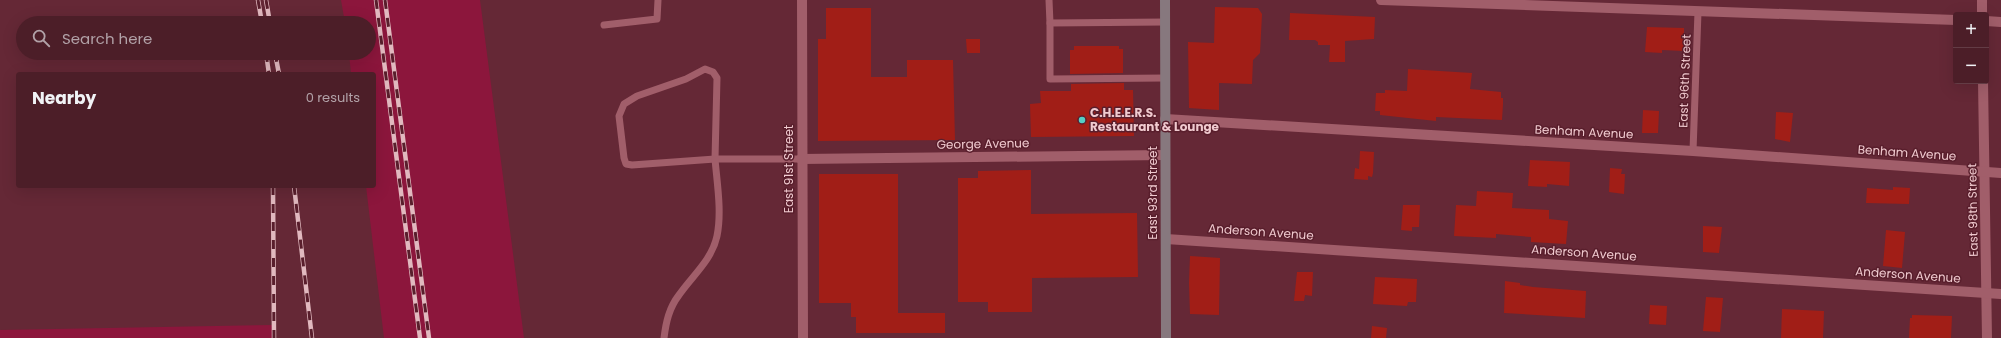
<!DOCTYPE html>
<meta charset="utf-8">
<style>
body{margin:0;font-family:Poppins,sans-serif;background:#532730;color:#f1f3f6}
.controls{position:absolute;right:12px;top:12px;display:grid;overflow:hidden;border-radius:4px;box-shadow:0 4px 16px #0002}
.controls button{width:36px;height:36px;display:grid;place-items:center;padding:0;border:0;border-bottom:1px solid #633c45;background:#4c1e28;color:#f1f3f6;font:20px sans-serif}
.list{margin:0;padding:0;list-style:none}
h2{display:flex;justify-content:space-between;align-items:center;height:52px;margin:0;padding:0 16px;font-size:17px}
h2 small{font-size:13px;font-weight:400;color:#b2a2a8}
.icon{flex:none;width:22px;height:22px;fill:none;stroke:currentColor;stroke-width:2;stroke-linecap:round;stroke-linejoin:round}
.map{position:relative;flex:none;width:2001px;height:338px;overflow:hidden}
.search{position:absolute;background:#4c1e28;box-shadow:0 4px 16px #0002;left:16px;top:16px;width:360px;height:44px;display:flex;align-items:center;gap:10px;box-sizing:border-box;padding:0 14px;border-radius:22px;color:#b2a2a8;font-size:15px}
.panel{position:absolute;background:#4c1e28;box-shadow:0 4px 16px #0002;left:16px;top:72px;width:360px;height:116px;border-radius:4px}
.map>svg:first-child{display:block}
.green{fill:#8c163c}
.building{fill:#a11e17}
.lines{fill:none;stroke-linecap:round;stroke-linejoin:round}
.service{stroke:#a15e6a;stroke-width:7}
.minor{stroke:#a15e6a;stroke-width:10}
.tertiary{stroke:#a15e6a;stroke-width:10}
.secondary{stroke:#87787e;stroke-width:10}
.rail-casing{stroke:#e1b9bf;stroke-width:4.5}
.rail{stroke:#591e2c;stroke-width:3;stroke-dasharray:9;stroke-linecap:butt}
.poi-dot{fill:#55cec5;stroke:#591e2c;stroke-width:1.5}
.labels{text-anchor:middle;stroke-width:3;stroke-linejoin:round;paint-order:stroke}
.street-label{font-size:12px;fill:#f0cacf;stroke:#591e2c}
.poi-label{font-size:12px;font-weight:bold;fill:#f0cacf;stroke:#591e2c;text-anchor:start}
</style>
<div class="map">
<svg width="2001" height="338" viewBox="0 0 2001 338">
<rect width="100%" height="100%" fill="#652836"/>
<g class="green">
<path d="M341 0H480L524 338H384L366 186H374V74H351L349 53H369V23H345Z"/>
<path d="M274 325V338H0V330Z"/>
</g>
<g class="building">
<path d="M1215 7 1258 8 1262 14 1260 53 1253 60 1252 84 1219 83V110L1189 108 1188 42 1214 43Z"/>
<path d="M826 8H871V77H907V60H953L955 140 818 141V39H826Z"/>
<path d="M1290 13 1375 17 1374 39 1345 41V62H1329L1330 45H1318V42L1315 40H1289Z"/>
<path d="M1647 27 1684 28V51L1662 50V53L1645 52Z"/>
<path d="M966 39H980V53H967Z"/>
<path d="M1074 46H1119V49H1123V73L1070 74V50H1074Z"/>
<path d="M1408 69 1472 73 1470 89 1501 92V98H1503V104L1502 120 1436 117V121L1380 115V111H1375L1376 93H1385V90L1407 91Z"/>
<path d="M1124 83V90H1133L1134 136 1031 137 1030 104 1041 103 1040 91H1071V84Z"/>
<path d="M1643 110 1659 111 1658 133H1642Z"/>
<path d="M1776 112 1793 113 1790 142 1775 139Z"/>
<path d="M1360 151 1374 152 1373 173 1372 177 1368 176V180L1354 179 1355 168 1359 169Z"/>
<path d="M1530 160 1570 162 1569 186 1547 184V187L1528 186Z"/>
<path d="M1610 168 1622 169 1621 174H1625L1624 194 1609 192Z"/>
<path d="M1031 170V214L1137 213 1138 277 1032 278V312H988V302H958V178H978V171Z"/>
<path d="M819 174H898V313H945V333H856V317H851V303H819Z"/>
<path d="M1893 187 1910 188 1909 204 1866 203 1867 188 1893 190Z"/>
<path d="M1477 191 1513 193 1512 208 1549 210V219L1568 221 1566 244 1531 242V237L1496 234V238L1454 236 1456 205 1476 206Z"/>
<path d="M1403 205H1420L1419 227H1412V231L1401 230Z"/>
<path d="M1703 226 1722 227 1719 253 1703 252Z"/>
<path d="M1886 230 1905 232 1902 268 1883 266Z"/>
<path d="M1190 256 1220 258 1219 315 1190 314 1189 283Z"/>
<path d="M1297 272H1313L1312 296 1305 295 1304 301H1294Z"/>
<path d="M1375 277 1417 279 1416 302H1408L1407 306 1373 304Z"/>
<path d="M1505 281 1520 283V285L1533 287 1586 291 1585 318 1504 313Z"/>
<path d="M1706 297 1723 298 1720 332 1703 331Z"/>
<path d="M1650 305 1667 306 1666 325 1649 324Z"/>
<path d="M1782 309 1824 311 1823 338H1781Z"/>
<path d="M1912 315 1952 316 1951 338H1909L1910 318H1912Z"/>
<path d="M1372 326 1387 328 1386 338H1371Z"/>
</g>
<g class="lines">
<g class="service">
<path d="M1049 0 1050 23"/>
<path d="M1165 22 1050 23V79L1165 78"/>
<path d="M604 25 657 19 658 0"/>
<path d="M705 69 713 72 717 78 715 159 632 165 626 164 624 158 619 116 624 104 637 96 686 79Z"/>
<path d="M1693 151 1698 12"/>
<path d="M664 338C666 322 669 308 679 295 692 276 712 260 717 236 722 212 717 183 715 159H801"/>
</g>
<g class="minor">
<path d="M1381 0 1956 20"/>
<path d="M1982 15V0"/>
<path d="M1986 21 2001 22"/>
<path d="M1983 81 1987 338"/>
<path d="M1165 119 1693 151 2001 173"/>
<path d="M801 159 1165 155"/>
<path d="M1166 239 2001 294"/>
</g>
<path class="tertiary" d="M802 0 803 338"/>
<path class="secondary" d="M1165 0 1166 338"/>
<defs>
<g id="rail">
<path d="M258 0 262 23"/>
<path d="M266 0 270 23"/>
<path d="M376 0 420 338"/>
<path d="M385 0 429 338"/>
<path d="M266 53 269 74"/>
<path d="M275 53 279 74"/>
<path d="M273 186 274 338"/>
<path d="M294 186 312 338"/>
</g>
</defs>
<use href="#rail" class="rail-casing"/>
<use href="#rail" class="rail"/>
</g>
<circle class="poi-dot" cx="1082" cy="120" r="4"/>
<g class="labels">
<g class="street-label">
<text transform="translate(1685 81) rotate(-88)" y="4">East 96th Street</text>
<text transform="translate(1584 132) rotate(3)" y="4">Benham Avenue</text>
<text transform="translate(983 144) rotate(-1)" y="4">George Avenue</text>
<text transform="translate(1907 153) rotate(4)" y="4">Benham Avenue</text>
<text transform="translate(789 169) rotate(-90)" y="4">East 91st Street</text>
<text transform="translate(1153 193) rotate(-90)" y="4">East 93rd Street</text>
<text transform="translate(1973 210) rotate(-91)" y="4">East 98th Street</text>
<text transform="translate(1261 232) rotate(4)" y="4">Anderson Avenue</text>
<text transform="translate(1584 253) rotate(4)" y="4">Anderson Avenue</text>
<text transform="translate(1908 275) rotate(4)" y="4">Anderson Avenue</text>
</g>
<g class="poi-label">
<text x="1090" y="117">C.H.E.E.R.S.<tspan x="1090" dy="14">Restaurant &amp; Lounge</tspan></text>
</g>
</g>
</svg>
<div class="controls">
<button>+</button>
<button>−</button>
</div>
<div class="search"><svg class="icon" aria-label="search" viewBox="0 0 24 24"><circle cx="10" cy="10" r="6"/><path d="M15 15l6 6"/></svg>Search here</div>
<section class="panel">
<h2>Nearby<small>0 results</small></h2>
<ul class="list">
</ul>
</section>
</div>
